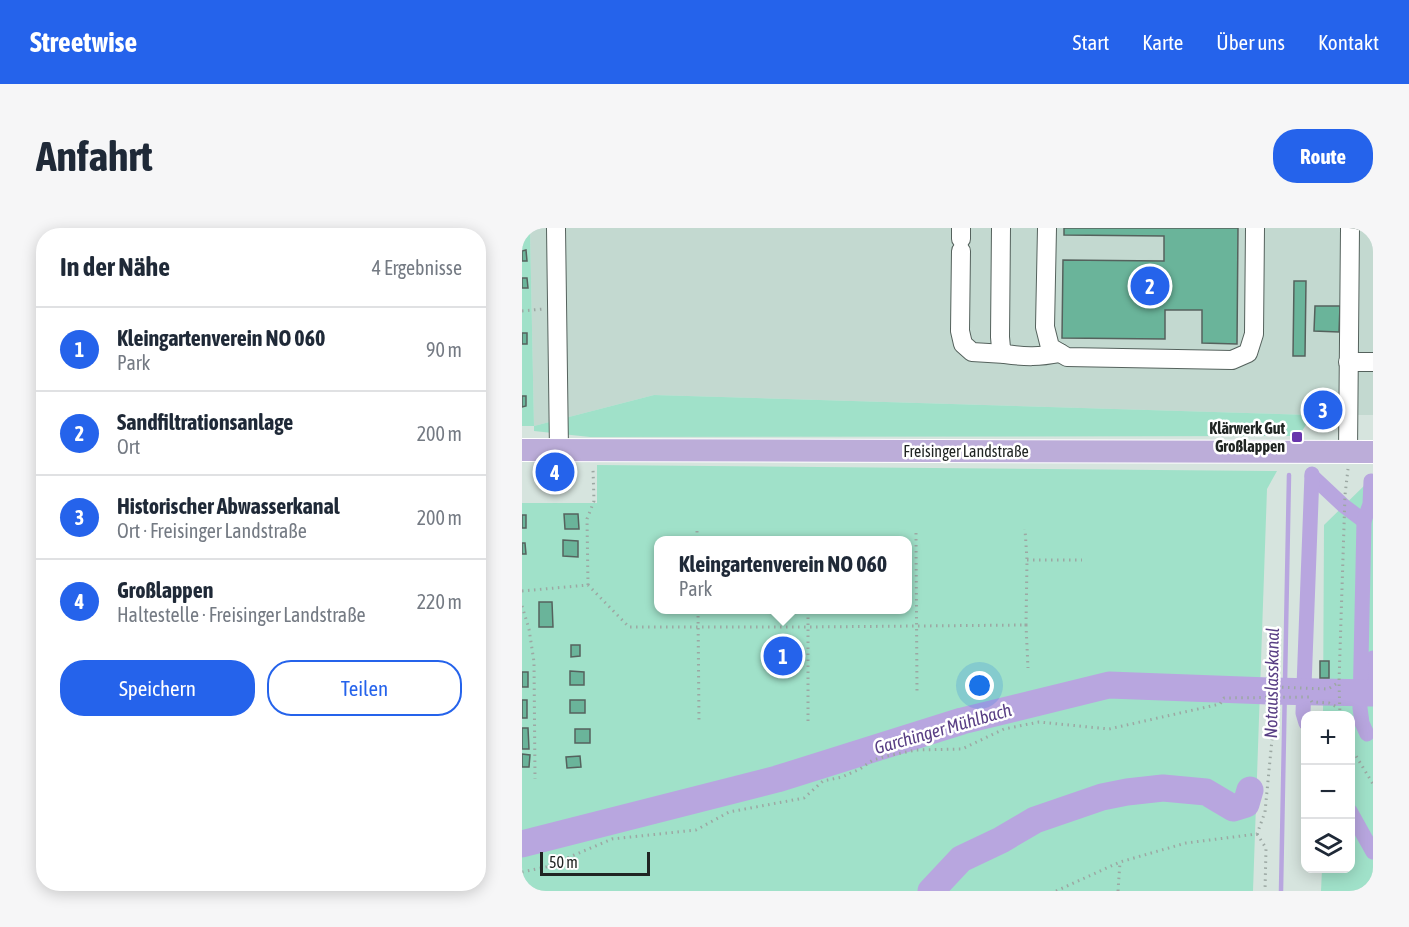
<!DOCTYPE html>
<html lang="de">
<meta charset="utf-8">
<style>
body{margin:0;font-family:"Asap Condensed",sans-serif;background:#f6f6f7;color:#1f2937}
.controls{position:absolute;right:18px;bottom:18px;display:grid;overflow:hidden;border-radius:12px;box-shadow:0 3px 15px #0003}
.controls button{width:54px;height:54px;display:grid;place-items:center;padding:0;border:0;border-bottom:2px solid #e0e1e3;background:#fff;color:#1f2937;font:30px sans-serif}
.scale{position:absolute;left:18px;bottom:15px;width:110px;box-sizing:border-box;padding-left:6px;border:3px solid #202523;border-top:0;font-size:16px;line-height:21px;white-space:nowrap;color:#202523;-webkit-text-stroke:4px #fff;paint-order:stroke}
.you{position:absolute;left:458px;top:458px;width:21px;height:21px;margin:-15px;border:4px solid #fff;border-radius:50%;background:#1a73e8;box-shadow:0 0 0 9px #1a73e833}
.badge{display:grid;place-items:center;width:39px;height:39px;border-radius:50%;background:#2563eb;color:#fff;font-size:20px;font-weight:700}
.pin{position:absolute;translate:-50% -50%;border:3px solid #fff;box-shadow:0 2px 6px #0006}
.popup{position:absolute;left:132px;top:308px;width:258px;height:78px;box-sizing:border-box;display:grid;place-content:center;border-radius:12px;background:#fff;filter:drop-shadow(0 2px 4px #0005);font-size:20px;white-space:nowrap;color:#747a83}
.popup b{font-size:22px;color:#1f2937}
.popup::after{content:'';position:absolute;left:50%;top:100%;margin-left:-12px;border:12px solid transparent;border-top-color:#fff}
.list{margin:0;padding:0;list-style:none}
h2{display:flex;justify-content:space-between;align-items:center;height:78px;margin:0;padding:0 24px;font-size:26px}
h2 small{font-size:20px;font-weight:400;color:#747a83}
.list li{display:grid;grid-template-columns:39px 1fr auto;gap:18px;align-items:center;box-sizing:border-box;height:84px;padding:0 24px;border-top:2px solid #e0e1e3}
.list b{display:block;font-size:22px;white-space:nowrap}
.list p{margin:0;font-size:20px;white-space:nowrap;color:#747a83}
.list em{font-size:20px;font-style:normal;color:#747a83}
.actions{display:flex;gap:12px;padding:18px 24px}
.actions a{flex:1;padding:14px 0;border:2px solid #2563eb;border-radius:24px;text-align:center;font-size:21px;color:#2563eb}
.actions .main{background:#2563eb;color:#fff}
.icon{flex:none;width:33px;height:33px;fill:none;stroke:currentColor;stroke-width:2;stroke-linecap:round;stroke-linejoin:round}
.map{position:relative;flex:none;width:851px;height:663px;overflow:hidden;border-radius:24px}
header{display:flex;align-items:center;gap:36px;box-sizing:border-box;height:84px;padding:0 30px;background:#2563eb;color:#fff}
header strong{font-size:28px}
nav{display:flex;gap:33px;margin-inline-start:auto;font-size:21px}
.intro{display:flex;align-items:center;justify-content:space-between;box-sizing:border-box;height:144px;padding:0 36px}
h1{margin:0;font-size:42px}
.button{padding:15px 27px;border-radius:24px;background:#2563eb;color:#fff;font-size:21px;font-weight:700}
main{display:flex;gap:36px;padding:0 36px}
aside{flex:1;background:#fff;border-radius:24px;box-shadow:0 3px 15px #0003}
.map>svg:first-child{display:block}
.built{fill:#c3d9d0}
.green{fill:#a0e1c9;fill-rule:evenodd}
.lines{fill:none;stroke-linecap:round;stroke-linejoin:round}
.stream{stroke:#b8a6df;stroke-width:4.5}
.canal{stroke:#b8a6df;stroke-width:15}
.river{stroke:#b8a6df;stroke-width:27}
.building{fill:#6ab49a;stroke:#55625d;stroke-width:1.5}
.minor-casing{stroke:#55625d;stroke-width:20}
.major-casing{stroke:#fff;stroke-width:24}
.path{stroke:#9ca8a3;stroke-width:3;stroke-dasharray:1.5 4.5;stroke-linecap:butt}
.minor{stroke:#fff;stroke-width:18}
.major{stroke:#bcadd9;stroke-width:22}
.poi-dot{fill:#6835ac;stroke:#fff;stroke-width:2}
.labels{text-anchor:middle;stroke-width:5;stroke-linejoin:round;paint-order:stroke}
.poi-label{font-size:16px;font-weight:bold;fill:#202523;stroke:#fff;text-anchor:end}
.street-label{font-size:16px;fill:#202523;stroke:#fff}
.water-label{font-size:18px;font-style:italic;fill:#583e84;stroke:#fff}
</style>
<header>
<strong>Streetwise</strong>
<nav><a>Start</a><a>Karte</a><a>Über uns</a><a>Kontakt</a></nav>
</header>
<div class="intro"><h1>Anfahrt</h1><a class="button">Route</a></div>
<main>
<aside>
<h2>In der Nähe<small>4 Ergebnisse</small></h2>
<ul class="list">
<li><span class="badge">1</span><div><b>Kleingartenverein NO 060</b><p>Park</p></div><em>90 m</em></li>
<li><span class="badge">2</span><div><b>Sandfiltrationsanlage</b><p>Ort</p></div><em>200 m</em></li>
<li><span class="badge">3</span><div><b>Historischer Abwasserkanal</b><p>Ort · Freisinger Landstraße</p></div><em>200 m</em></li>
<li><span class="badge">4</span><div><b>Großlappen</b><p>Haltestelle · Freisinger Landstraße</p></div><em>220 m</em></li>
</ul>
<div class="actions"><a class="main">Speichern</a><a>Teilen</a></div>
</aside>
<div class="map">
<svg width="851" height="663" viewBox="0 0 851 663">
<rect width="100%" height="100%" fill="#d6e4de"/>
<path class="built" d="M8 0H851V187H790L132 167 12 198Z"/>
<g class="green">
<path d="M0 0H8L12 198 132 167 790 187 777 208 68 209 12 203V198H0Z"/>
<path d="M75 237 755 243 745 261 731 663H0V275H75ZM136 312H386V382H136Z"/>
<path d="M846 254H851V663H799L800 641 828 640V488L801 487 802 297Z"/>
</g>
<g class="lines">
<g class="stream">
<path d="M827 465 831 474 838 480"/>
<path d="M781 474 790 470 794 464"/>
<path d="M759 663 767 247"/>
</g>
<g class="canal">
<path d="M790 248 822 278 842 293"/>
<path d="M850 465 851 430"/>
<path d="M784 495 781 485 790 246"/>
<path d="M845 506 840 495 838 480 842 293 848 276 849 253"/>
<path d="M828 583 851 624"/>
</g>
<g class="river">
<path d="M0 616 255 551 440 493 587 457 747 463 851 465"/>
<path d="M409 663 439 631 479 612 513 592 580 569 605 564 641 560 684 564 711 580 724 576 728 562"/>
</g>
</g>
<g class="building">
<path d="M542 0H716L715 116 680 115V82H643V111L540 110 541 32 642 33V8L542 7Z"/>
<path d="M4 22 5 33H0V23Z"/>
<path d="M0 50H5L6 60H0Z"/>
<path d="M772 53H784L783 128H771Z"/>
<path d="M793 78H818L817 104 792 103Z"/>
<rect x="0" y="105" width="5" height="11"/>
<path d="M0 168H4V178L0 179Z"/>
<path d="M42 286H56L57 301H43Z"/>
<rect x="0" y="287" width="4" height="13"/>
<path d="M41 312 56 313V329L41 328Z"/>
<path d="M0 315H3L4 326H0Z"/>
<path d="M17 374H30L31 399H17Z"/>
<path d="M49 417H58V428L49 429Z"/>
<rect x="798" y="433" width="9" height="17"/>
<path d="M48 443 62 444V457H48Z"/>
<rect x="0" y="444" width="6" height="15"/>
<rect x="0" y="472" width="5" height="18"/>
<rect x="48" y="472" width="15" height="13"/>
<path d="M0 500H6L7 521H0Z"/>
<rect x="53" y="501" width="15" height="14"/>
<path d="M0 526 8 527 7 539H0Z"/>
<path d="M58 528 59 539 45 540 44 529Z"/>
</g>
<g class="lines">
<defs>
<g id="minor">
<path d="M34 0 37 222"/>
<path d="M479 0 478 109 479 120 483 126C504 129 517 129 538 125"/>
<path d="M525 0 523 99 528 119 545 129 710 132 726 125 732 106 733 0"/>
<path d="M439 11V0"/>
<path d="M439 23 438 103 441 116 450 124 483 126"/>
<path d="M826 134H851"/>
<path d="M826 224 828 0"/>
</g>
<path id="major" d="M0 222 851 224"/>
</defs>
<use href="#minor" class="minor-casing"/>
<use href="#major" class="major-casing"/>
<g class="path">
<path d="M0 83 21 81"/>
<path d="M15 242H30"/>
<path d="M175 303V312"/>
<path d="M394 305 395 466"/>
<path d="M286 309V312"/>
<path d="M505 332H560"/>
<path d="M66 357 65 291 72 273 71 241"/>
<path d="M0 363 66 357 107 399H286L504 397 505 332 503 301"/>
<path d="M0 378 7 401 12 434 13 551"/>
<path d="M176 382 177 495"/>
<path d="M504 397 506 440"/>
<path d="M754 459 806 461 817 454"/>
<path d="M818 488 817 454 823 267 826 241"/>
<path d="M286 493V382"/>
<path d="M828 518 851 556"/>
<path d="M735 606 744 620 743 663"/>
<path d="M0 644 24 639 90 611 174 602 207 584 282 570 301 553 320 549 338 541 351 532 365 528 394 522 440 521 482 501 517 494 587 501 698 476 702 470 787 469 790 474 807 475 817 480"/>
<path d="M534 663 598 634 664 615 735 606 743 584 754 470"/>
<path d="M596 663 598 634"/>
</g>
<use href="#minor" class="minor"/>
<use href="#major" class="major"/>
</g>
<rect class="poi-dot" x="769" y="203" width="12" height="12" rx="3"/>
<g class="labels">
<g class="poi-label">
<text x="763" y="206">Klärwerk Gut<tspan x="763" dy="18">Großlappen</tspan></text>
</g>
<g class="street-label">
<text x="444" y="229">Freisinger Landstraße</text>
</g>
<g class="water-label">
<text transform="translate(750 455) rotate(-89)" y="6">Notauslasskanal</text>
<text transform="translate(421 501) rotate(-16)" y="6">Garchinger Mühlbach</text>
</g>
</g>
</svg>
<div class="controls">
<button>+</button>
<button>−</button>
<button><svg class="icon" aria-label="layers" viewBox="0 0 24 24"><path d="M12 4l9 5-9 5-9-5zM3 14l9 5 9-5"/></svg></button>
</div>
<div class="scale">50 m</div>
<div class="you"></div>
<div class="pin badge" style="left:261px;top:428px">1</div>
<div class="popup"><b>Kleingartenverein NO 060</b>Park</div>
<div class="pin badge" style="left:628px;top:58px">2</div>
<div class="pin badge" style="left:801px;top:182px">3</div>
<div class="pin badge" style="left:33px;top:244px">4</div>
</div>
</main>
